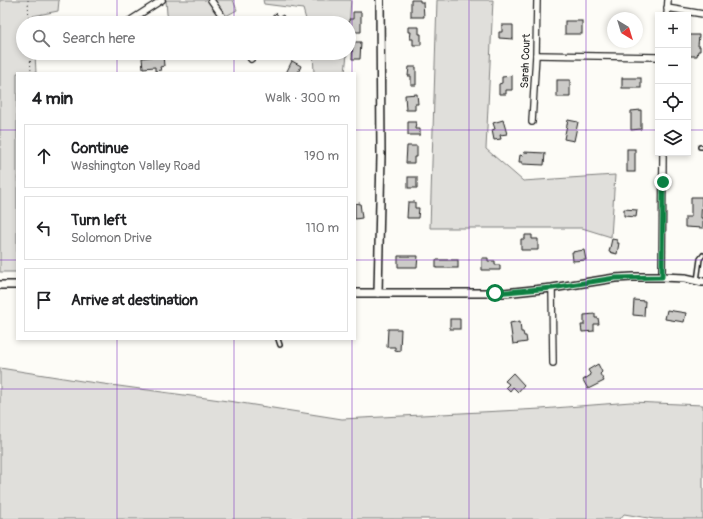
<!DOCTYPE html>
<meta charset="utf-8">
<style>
body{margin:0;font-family:Pangolin,sans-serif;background:#f2f2f2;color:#202124}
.controls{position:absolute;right:12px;top:12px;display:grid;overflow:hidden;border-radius:0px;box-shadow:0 2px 6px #0003}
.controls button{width:36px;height:36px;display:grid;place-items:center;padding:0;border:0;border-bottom:1px solid #e0e0e0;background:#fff;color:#202124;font:20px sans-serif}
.compass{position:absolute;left:607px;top:12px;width:36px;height:36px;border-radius:50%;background:#fff;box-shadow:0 2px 6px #0003;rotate:142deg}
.stop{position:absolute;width:12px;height:12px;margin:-9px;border:3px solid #0b8043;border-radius:50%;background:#fff}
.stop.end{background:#0b8043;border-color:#fff;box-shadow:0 1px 4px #0008}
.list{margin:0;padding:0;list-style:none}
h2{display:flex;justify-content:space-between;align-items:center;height:52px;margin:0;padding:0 16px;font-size:17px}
h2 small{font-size:13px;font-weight:400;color:#757577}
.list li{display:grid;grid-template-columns:26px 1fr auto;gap:12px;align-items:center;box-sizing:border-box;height:64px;margin:0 8px 8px;padding:0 8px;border:1px solid #e0e0e0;border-radius:0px}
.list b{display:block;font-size:15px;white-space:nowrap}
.list p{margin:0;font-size:13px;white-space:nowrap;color:#757577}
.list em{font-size:13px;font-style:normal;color:#757577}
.icon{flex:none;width:22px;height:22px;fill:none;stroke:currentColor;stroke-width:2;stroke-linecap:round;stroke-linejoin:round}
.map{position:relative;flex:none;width:703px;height:519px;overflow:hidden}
.search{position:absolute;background:#fff;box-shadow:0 2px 6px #0003;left:16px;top:16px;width:340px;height:44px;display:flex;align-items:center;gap:10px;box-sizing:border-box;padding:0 14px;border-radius:22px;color:#757577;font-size:15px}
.panel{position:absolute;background:#fff;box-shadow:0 2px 6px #0003;left:16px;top:72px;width:340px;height:268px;border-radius:0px}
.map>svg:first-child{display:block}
.green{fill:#e0dfdb;stroke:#7e7e7c}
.building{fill:#cccbc8;stroke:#1c1c1c}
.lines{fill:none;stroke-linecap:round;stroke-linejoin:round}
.service-casing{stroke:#1c1c1c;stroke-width:6}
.minor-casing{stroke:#1c1c1c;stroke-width:8}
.tertiary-casing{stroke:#1c1c1c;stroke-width:10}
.path{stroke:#1c1c1c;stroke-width:1;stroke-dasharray:1 3;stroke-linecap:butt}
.service{stroke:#fdfcf7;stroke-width:3}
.minor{stroke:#fdfcf7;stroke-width:5.5}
.tertiary{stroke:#fdfcf7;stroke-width:7}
.route{stroke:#0b8043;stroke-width:5}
.grid{fill:none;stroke:#7b2cbf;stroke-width:1;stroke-opacity:0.55}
.labels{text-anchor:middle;stroke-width:3;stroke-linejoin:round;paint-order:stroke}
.street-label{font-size:11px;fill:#1c1c1c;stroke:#fdfcf7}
</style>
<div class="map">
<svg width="703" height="519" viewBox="0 0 703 519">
<rect width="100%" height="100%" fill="#fdfcf7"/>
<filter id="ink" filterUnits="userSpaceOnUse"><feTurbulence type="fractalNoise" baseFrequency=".025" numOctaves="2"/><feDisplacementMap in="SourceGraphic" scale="8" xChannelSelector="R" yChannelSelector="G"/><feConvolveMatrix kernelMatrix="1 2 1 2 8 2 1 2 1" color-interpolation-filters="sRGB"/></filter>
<g filter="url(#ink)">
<g class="green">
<path d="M0 0H59L58 11 33 16V23H23V53H35L36 73H17V272H0Z"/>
<path d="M166 0H233L237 10 213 23H170L167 14Z"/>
<path d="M263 0H351L349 26V23H307L303 9 264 4Z"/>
<path d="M437 0H493L486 149 523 181 615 175 611 237 582 228H430Z"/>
<path d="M313 53H347L345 73H314Z"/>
<path d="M0 368 82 381 235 402 342 419 541 409 631 402 703 405V519H654L624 514 620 519H0Z"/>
</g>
<g class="building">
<path d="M411 0H420V2H423L424 17H411Z"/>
<path d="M353 12H361V32H353V28H350L349 19H353Z"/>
<path d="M276 13 279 17 283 15 285 19 279 23H270L268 20Z"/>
<rect x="565" y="21" width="17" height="13"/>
<path d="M502 25H513V39L499 38V32H502Z"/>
<path d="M408 27H419V34H421V45H413V39H410L411 32H408Z"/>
<path d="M688 35H699L698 46H700V51H698L697 56H688Z"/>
<path d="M353 42H361L360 59H352Z"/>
<path d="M163 55 164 66 160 67 161 70 155 71V67L143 68 142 58Z"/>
<path d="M292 61 301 66 298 73H286Z"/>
<path d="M409 67H416V85H411V76H408Z"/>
<path d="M512 76V90H506V94H499V84L502 83V77Z"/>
<rect x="622" y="78" width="19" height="10"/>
<rect x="557" y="80" width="13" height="17"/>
<path d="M417 94 418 104H415V110H406L405 95Z"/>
<path d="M641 110V129L631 130V111Z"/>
<path d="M503 120 507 134 500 135 501 139 494 140 492 130 495 129 493 123Z"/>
<path d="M568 120 578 122 574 141 564 139Z"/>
<path d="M408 122H416L415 129H420V135H408Z"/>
<path d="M407 146H417V157H414V163H406Z"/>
<rect x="627" y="149" width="8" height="23"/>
<path d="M524 152 545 153 544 165 522 164V162H519L520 155 523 156Z"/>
<rect x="408" y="177" width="9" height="11"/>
<path d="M691 197H702L701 218H703V228L685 227V217H691Z"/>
<path d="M408 202H415V208H419L418 218H407Z"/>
<path d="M360 203 362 218 355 219V204Z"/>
<path d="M624 209 637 210 636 217 624 216Z"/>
<path d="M525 235H532V239H538V250H521V239H525Z"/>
<path d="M612 239 617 240V243H619L617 254 609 252Z"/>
<path d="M584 250 586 260 573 261 572 252Z"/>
<path d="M398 256H418L417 267H398Z"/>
<path d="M482 258H488V261H495V265H500V270H482Z"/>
<rect x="436" y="260" width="22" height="8"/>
<path d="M634 300 645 301 644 316 633 315Z"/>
<path d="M667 310 686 313 684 322 665 319Z"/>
<path d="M595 314V318H598L599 324H594V331L582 332 581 325H584V315Z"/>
<rect x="450" y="319" width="10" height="10"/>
<path d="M520 321 521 332H523L524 336H526L527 342 513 344 510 323Z"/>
<path d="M388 329H401L400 351 395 350V347H387Z"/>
<path d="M598 364 602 372 600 374 604 381 588 389 583 380 591 375 588 370Z"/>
<path d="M513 373 524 385 518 392 513 387 510 391 506 387 509 384 505 381Z"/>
</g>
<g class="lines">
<defs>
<g id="service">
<path d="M700 147H703"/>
<path d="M697 281 700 259 703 255"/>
<path d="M278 339 280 345"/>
</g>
<g id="minor">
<path d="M211 0 227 23"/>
<path d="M667 8 703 14"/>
<path d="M667 15 668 0"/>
<path d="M126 23 162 0"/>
<path d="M247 53 251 59"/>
<path d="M536 55 658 57"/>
<path d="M532 122 536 55 537 0"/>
<path d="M662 277 663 153"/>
<path d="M552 288 553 363"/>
</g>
<g id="tertiary">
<path d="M0 285H17"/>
<path d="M355 293H504L552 288 615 278 633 277H662L685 278 703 282"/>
<path d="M378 293 381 155 380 0"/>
</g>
</defs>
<use href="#service" class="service-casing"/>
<use href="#minor" class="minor-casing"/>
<use href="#tertiary" class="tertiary-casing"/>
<g class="path">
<path d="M28 0 29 23"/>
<path d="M30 53 31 73"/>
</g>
<use href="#service" class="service"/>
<use href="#minor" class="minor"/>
<use href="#tertiary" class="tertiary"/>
</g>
</g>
<g class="lines" filter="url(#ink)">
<path class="route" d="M495 293 552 288 615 278 662 277 663 182"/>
</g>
<path class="grid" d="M117 0V23M234 0V23M352 0V73M469 0V519M586 0V519M117 53V73M234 53V73M0 130H17M355 130H658M688 130H703M0 260H17M355 260H703M117 339V519M234 339V519M352 339V519M0 389H703"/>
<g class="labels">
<g class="street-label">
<text transform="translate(525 61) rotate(-88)" y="4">Sarah Court</text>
</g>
</g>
</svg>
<div class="controls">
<button>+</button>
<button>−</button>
<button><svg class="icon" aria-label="locate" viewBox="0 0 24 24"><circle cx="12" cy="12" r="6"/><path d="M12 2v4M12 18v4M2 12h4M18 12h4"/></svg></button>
<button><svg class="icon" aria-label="layers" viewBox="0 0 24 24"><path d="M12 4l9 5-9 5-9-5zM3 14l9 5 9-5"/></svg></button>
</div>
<svg class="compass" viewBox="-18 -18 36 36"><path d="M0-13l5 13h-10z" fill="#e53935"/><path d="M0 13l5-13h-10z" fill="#757577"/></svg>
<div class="stop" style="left:495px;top:293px"></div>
<div class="stop end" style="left:663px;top:182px"></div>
<div class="search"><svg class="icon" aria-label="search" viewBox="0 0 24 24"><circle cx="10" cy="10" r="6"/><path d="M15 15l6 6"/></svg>Search here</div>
<section class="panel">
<h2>4 min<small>Walk · 300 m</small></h2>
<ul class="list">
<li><svg class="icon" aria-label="ahead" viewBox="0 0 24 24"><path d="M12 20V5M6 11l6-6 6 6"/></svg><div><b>Continue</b><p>Washington Valley Road</p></div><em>190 m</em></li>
<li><svg class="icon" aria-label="left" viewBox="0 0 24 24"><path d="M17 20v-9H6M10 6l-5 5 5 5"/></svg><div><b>Turn left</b><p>Solomon Drive</p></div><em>110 m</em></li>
<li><svg class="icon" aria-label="arrive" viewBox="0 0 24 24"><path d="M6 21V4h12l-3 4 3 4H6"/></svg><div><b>Arrive at destination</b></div></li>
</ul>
</section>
</div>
